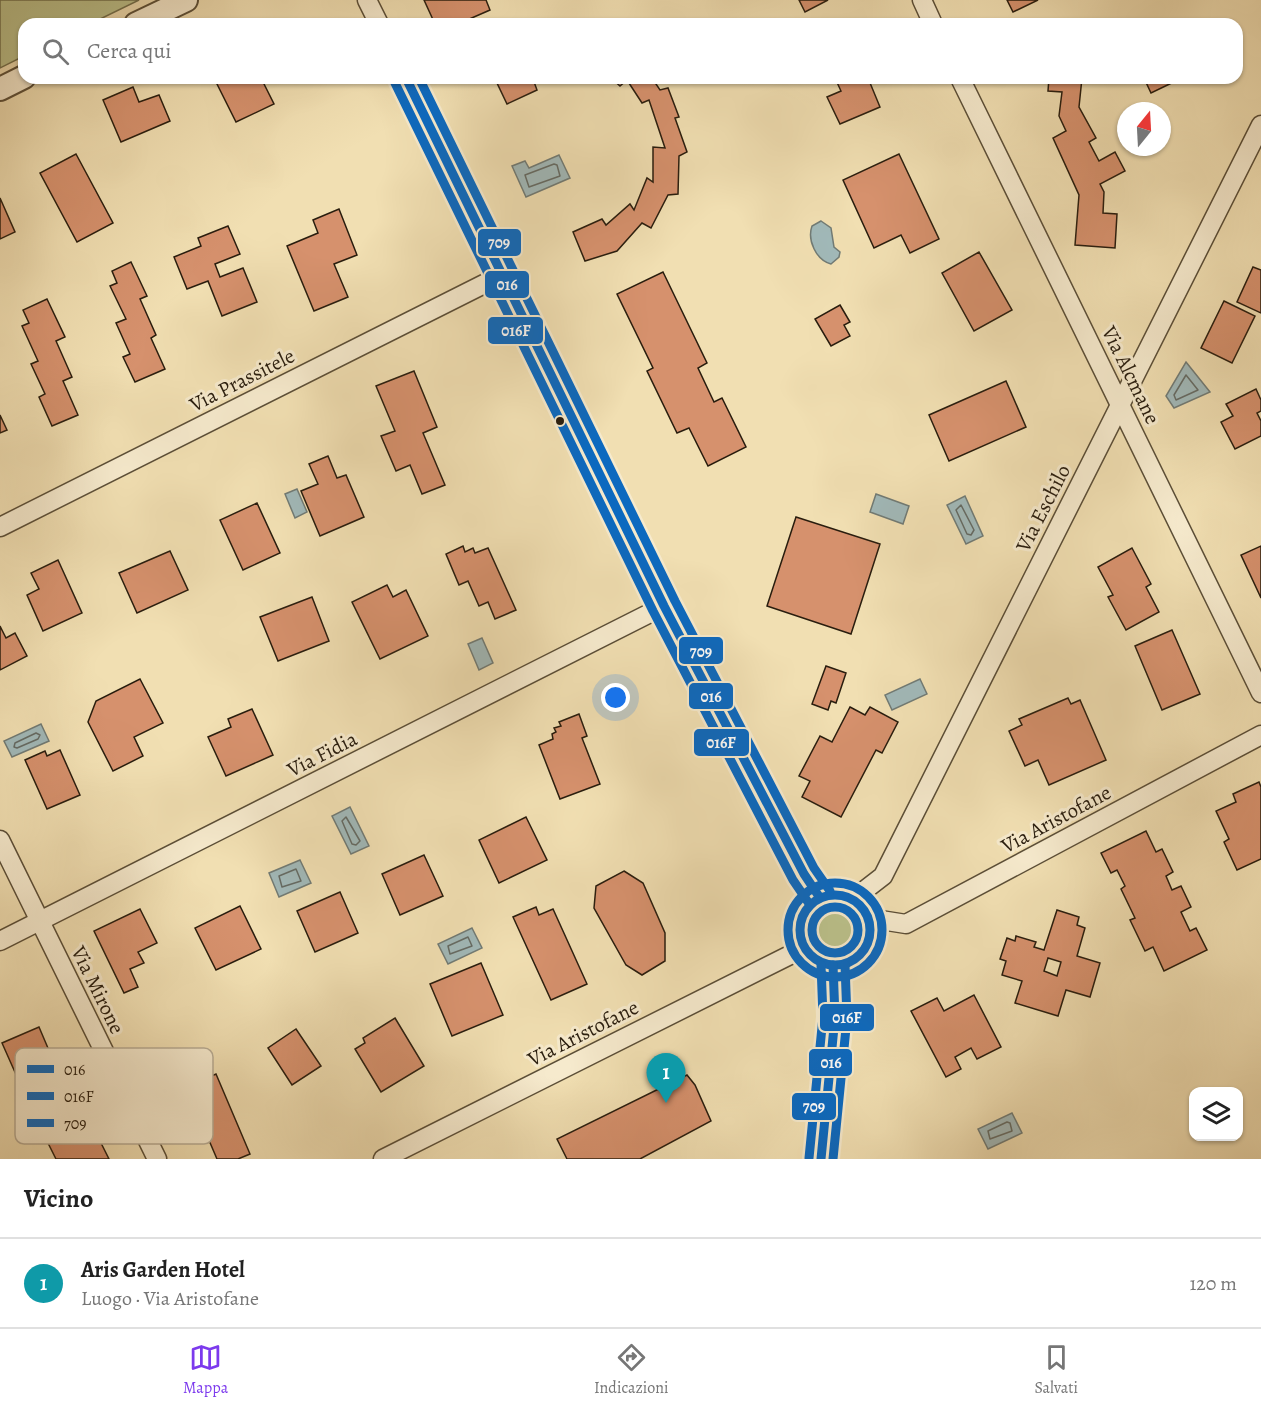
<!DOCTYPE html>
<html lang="it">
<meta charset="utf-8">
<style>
body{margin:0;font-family:Alegreya,serif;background:#f2f2f2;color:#222}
.controls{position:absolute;right:18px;bottom:18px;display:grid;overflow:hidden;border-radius:12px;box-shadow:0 2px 4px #0004}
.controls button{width:54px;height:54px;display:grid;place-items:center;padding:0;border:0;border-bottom:2px solid #e0e0e0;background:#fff;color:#222;font:30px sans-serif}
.compass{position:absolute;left:1117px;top:102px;width:54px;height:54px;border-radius:50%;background:#fff;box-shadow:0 2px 4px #0004;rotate:18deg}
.you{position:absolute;left:616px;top:698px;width:21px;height:21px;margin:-15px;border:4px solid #fff;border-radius:50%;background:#1a73e8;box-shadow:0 0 0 9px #1a73e833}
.badge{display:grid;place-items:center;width:39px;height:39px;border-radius:50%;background:#7c3aed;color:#fff;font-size:20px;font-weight:700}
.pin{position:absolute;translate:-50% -50px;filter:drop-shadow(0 2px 3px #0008)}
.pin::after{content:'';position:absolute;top:32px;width:21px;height:18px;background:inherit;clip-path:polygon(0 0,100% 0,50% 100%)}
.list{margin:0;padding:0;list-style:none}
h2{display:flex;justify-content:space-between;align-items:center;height:78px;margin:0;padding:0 24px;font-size:26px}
h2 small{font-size:20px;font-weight:400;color:#767676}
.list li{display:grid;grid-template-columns:39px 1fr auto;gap:18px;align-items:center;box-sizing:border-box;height:90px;padding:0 24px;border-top:2px solid #e0e0e0}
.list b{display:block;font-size:22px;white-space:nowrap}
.list p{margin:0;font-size:20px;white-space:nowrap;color:#767676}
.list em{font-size:20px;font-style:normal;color:#767676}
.icon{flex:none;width:33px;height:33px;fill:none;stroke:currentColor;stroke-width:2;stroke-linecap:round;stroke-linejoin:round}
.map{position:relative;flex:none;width:1261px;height:1159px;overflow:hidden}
.search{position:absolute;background:#fff;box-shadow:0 2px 4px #0004;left:18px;right:18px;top:18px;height:66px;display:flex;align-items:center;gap:15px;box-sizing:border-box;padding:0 21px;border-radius:18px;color:#767676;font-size:22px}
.sheet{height:168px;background:#fff}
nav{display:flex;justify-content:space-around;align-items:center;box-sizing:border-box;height:84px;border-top:2px solid #e0e0e0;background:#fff;font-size:16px;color:#767676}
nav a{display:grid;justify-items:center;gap:3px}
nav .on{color:#7c3aed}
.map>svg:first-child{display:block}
.green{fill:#bbc18b;stroke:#726f4c;stroke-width:1.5}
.water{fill:#a1b9b9;stroke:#717b75;stroke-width:1.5}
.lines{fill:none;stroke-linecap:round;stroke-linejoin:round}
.shore{stroke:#656b64;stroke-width:1.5}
.building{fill:#d6916d;stroke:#291d0e;stroke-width:1.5;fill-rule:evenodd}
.minor-casing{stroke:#5b4e37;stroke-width:21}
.tertiary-casing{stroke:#5b4e37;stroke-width:26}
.minor{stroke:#f6eacd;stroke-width:18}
.tertiary{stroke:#f6eacd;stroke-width:22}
.bus-1-casing{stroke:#f6eacd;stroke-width:14}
.bus-2-casing{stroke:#f6eacd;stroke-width:14}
.bus-3-casing{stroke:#f6eacd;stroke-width:14}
.bus-1{stroke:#0c69bf;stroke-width:9}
.bus-2{stroke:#0c69bf;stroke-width:9}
.bus-3{stroke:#0c69bf;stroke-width:9}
.bus-dot{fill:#291d0e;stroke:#f6eacd;stroke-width:2}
.labels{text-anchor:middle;stroke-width:6;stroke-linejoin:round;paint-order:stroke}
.street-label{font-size:21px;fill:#291d0e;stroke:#f6eacd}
.key{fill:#f6eacd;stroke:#b8ac94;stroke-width:1.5}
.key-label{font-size:16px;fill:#291d0e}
.line-badge{stroke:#f6eacd;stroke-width:2}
.badge-label{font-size:16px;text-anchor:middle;font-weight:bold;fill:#fff}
</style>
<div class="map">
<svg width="1261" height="1159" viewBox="0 0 1261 1159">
<rect width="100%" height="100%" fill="#f1dfb2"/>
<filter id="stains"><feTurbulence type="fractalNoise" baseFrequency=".00333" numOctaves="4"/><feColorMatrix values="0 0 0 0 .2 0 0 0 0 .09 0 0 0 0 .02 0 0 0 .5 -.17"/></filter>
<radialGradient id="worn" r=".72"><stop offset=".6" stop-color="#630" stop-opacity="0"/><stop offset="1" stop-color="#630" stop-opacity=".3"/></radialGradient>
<g class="green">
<path d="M0 0H139L90 24H24V56L0 68Z"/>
<circle cx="834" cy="933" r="25"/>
</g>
<g class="water">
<path d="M559 155 570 178 526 197 512 166 525 161 529 168Z"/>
<path d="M821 221 831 228 834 247 840 252 839 257 831 264C816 260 807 240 812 226Z"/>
<path d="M1186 362 1210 392 1174 408 1166 396Z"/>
<path d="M297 489 307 512 295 518 285 494Z"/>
<path d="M876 494 909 506 903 524 870 512Z"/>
<path d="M965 496 983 536 966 544 947 505Z"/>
<path d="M482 638 493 663 479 670 468 644Z"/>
<path d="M920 679 927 694 892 710 885 695Z"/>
<path d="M41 724 49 741 12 757 4 741Z"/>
<path d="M350 807 369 846 351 854 332 816Z"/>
<path d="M300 860 311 883 279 897 269 873Z"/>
<path d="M472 928 482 948 448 964 438 944Z"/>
<path d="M1012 1113 1022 1133 988 1149 978 1129Z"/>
</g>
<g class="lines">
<g class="shore">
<path d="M554 164 557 165 560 176 529 187 525 175Z"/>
<path d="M1186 375 1198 390 1176 400 1174 395Z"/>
<path d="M961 505 974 530 971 535 967 534 956 510Z"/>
<path d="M36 733 40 735 38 739 17 748 14 747 15 743Z"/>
<path d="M346 817 360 841 356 845 352 844 342 821Z"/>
<path d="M296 869 301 881 282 887 279 876Z"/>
<path d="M468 937 472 946 450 954 448 946Z"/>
<path d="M1007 1122 1010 1123 1012 1131 990 1139 988 1131Z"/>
</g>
</g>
<g class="building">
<path d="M424 0H486L490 10 458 24H435Z"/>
<path d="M799 0H828L805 12Z"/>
<path d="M1007 0H1038L1013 12Z"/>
<path d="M214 78H261L274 104 236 122Z"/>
<path d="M507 78H563L533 79 537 90 507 104 497 83Z"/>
<path d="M611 78H652L660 90 668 88 679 117 675 118 687 152 679 156 678 194 668 195 651 228 642 223 617 251 585 261 573 232 602 219 606 225 630 204 634 210 647 178 653 182V147L665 148 649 100 642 103 627 80 620 86Z"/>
<path d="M835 78H868L880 107 840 124 827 97 841 91Z"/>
<path d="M1049 78H1082L1079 107 1096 138 1089 142 1099 161 1115 152 1125 171 1100 184 1104 192 1103 213 1117 214 1115 248 1075 245 1079 195 1053 138 1066 131 1059 116 1062 92 1048 91Z"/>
<path d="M1144 78H1182L1151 93Z"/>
<path d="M133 87 139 102 159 95 170 121 121 142 103 100Z"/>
<path d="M76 154 113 223 77 242 40 173Z"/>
<path d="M899 154 939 239 910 253 901 235 874 248 843 180Z"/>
<path d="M0 198 15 232 0 239Z"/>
<path d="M339 209 357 255 334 264 348 297 314 311 287 246 318 233 313 220Z"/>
<path d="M228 226 240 254 215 264 220 277 243 268 257 302 222 316 208 281 187 289 174 257 201 246 198 238Z"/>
<path d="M979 252 1012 310 974 331 942 273Z"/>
<path d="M131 262 147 296 140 299 156 335 151 338 165 369 135 382 123 357 130 354 116 323 126 319 110 286 117 283 112 271Z"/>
<path d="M1253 267 1261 270V313L1237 302Z"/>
<path d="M663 272 707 363 698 368 714 402 722 398 746 447 708 466 689 428 677 433 647 371 653 368 617 294Z"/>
<path d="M47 299 65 337 56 341 72 377 63 381 78 415 52 426 39 397 45 394 31 364 38 361 22 326 29 323 23 310Z"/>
<path d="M1224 301 1255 316 1232 363 1201 348Z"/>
<path d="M840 305 850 322 844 325 850 336 831 346 815 319Z"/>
<path d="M414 371 437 427 423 433 445 485 422 494 410 465 396 471 381 436 395 431 376 386Z"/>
<path d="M1006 381 1026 427 949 461 929 415Z"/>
<path d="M1256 389 1261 400V411L1257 413 1261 421V436L1235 449 1221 422 1233 416 1226 404Z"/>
<path d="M0 415 7 430 0 433Z"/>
<path d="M328 456 337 478 346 475 364 517 320 536 301 491 318 484 309 464Z"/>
<path d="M257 503 280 553 243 570 220 520Z"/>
<path d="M796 517 880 544 851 634 767 606Z"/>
<path d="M463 546 465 552 473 548 475 553 488 548 516 610 495 619 488 602 479 606 468 581 459 585 446 554Z"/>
<path d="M1261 546V598L1241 555Z"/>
<path d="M1132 548 1151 584 1146 587 1159 612 1126 630 1108 597 1113 595 1098 567Z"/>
<path d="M170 551 188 590 137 613 119 573Z"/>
<path d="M58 560 82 613 43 631 27 595 39 589 31 573Z"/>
<path d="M387 585 393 597 406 590 428 636 380 659 352 602Z"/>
<path d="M312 597 329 641 278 661 260 617Z"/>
<path d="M0 626 6 638 15 633 27 656 0 670Z"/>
<path d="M1172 630 1200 694 1162 710 1135 646Z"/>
<path d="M826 666 846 673 836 703 831 701 828 710 812 704Z"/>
<path d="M140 679 163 723 134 737 143 756 113 771 88 722 96 701Z"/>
<path d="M1068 698 1071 704 1080 700 1106 760 1049 785 1038 760 1025 766 1009 731 1022 725 1019 719Z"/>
<path d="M850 707 865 715 870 707 898 722 882 753 876 750 841 817 802 797 810 781 799 776 820 736 832 742Z"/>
<path d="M252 709 273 755 226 776 208 737 231 727 228 719Z"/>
<path d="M579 714 587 736 582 738 600 784 560 799 539 745 553 739 552 734 556 732 554 728 561 726 559 722Z"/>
<path d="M60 750 80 795 47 809 25 760 45 751 47 756Z"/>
<path d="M1259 782 1261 787V859L1237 870 1224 842 1229 839 1216 811 1236 802 1233 794Z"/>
<path d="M526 817 547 860 499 883 479 840Z"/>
<path d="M1146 831 1156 852 1162 849 1173 872 1166 876 1172 890 1181 886 1191 907 1181 912 1190 931 1196 928 1207 950 1164 971 1153 947 1145 951 1130 920 1135 918 1121 889 1125 886 1117 870 1111 873 1101 853Z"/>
<path d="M424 855 443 896 400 915 382 874Z"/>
<path d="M624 871 643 883 665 933V961L642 975 626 965 594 908 596 886Z"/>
<path d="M340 892 358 933 315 952 297 911Z"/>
<path d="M240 906 261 949 216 970 195 928Z"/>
<path d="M536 907 539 915 553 909 587 984 551 1000 513 917Z"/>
<path d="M140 909 157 943 138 952 144 963 130 969 138 987 124 993 94 931Z"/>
<path d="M1057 910 1079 917 1077 925 1085 928 1077 956 1100 963 1090 997 1066 990 1058 1016 1015 1003 1022 981 1002 975 1006 961 1000 959 1007 938 1015 941 1016 936 1036 942 1034 947 1044 950ZM1048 958 1061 962 1057 976 1044 971Z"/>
<path d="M481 963 503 1015 452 1036 430 984Z"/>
<path d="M974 995 1001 1047 977 1059 971 1048 955 1057 961 1069 946 1077 911 1011 937 998 944 1011Z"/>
<path d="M395 1018 424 1066 381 1092 355 1049 365 1043 363 1038Z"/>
<path d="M39 1027 62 1081 26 1097 2 1043Z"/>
<path d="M296 1029 321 1066 292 1085 268 1048Z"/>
<path d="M216 1074 250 1154 238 1159H217L205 1131 189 1138 171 1094Z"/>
<path d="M687 1075 695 1085 711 1121 640 1159H567L557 1139Z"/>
<path d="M87 1115 109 1159H56L44 1135Z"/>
</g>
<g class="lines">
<defs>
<g id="minor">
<path d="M367 0 379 24"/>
<path d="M922 0 933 24"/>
<path d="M406 78 664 606 804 874 820 898"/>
<path d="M960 78 1261 693"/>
<path d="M0 527 504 274"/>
<path d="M0 840 157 1159"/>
<circle cx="835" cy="930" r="35"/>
<path d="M852 900 883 876 1261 125"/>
<path d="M868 918 906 924 1261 735"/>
<path d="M0 941 664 606"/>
<path d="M383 1159 804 948"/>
<path d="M821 1159 835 1017 833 965"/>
</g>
<g id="tertiary">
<path d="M136 24 186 0"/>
<path d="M0 89 24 77"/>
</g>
</defs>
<use href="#minor" class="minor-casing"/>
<use href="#tertiary" class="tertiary-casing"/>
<use href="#minor" class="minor"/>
<use href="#tertiary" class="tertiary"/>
<defs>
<g id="bus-1">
<path d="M406 78 664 606 804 874 820 898"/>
<circle cx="835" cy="930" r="35"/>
<path d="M821 1159 835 1017 833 965"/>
</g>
<g id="bus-2">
<path d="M395 83 653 611 793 880 810 905"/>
<circle cx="835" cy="930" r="47"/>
<path d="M833 1159 847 1018 845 965"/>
</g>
<g id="bus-3">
<path d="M419 78 675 601 814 868 830 891"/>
<circle cx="835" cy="930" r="23"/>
<path d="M809 1158 823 1017 821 965"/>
</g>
</defs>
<use href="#bus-1" class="bus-1-casing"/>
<use href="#bus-2" class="bus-2-casing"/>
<use href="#bus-3" class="bus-3-casing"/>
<use href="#bus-1" class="bus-1"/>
<use href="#bus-2" class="bus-2"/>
<use href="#bus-3" class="bus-3"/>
</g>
<circle class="bus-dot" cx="560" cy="421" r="5"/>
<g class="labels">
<g class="street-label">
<text transform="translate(1131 375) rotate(64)" y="7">Via Alcmane</text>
<text transform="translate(242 380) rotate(-27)" y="7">Via Prassitele</text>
<text transform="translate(1043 508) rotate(-63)" y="7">Via Eschilo</text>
<text transform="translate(322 754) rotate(-27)" y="7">Via Fidia</text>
<text transform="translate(1056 819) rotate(-28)" y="7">Via Aristofane</text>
<text transform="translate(98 990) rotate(64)" y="7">Via Mirone</text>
<text transform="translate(583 1033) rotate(-27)" y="7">Via Aristofane</text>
</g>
</g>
<rect x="15" y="1048" width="198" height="96" rx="9" class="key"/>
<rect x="27" y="1065" width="27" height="8" fill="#0c69bf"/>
<rect x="27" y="1092" width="27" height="8" fill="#0c69bf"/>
<rect x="27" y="1119" width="27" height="8" fill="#0c69bf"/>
<g class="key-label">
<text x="64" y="1075">016</text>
<text x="64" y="1102">016F</text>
<text x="64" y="1129">709</text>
</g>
<g class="line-badge">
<rect x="477" y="228" width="45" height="29" rx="6" fill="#0c69bf"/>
<rect x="484" y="270" width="46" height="29" rx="6" fill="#0c69bf"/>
<rect x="487" y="316" width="57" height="29" rx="6" fill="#0c69bf"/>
<rect x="678" y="636" width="46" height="29" rx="6" fill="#0c69bf"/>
<rect x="688" y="682" width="46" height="28" rx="6" fill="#0c69bf"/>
<rect x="693" y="728" width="57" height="29" rx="6" fill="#0c69bf"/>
<rect x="819" y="1003" width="56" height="29" rx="6" fill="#0c69bf"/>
<rect x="808" y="1048" width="45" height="29" rx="6" fill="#0c69bf"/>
<rect x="791" y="1092" width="46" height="29" rx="6" fill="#0c69bf"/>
</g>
<g class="badge-label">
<text x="499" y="248">709</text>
<text x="507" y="290">016</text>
<text x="516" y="336">016F</text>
<text x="701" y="657">709</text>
<text x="711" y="702">016</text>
<text x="721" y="748">016F</text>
<text x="847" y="1023">016F</text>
<text x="831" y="1068">016</text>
<text x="814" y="1112">709</text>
</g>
<rect width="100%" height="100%" filter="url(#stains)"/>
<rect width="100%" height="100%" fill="url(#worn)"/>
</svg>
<div class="controls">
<button><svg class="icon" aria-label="layers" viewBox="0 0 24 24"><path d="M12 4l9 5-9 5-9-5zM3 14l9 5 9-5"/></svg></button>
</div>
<svg class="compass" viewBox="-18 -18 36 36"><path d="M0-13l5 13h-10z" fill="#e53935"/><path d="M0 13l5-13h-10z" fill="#767676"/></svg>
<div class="you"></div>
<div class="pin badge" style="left:666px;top:1103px;background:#0f9aa8">1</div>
<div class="search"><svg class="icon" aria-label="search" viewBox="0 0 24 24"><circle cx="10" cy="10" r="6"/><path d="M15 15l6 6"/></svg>Cerca qui</div>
</div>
<section class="sheet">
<h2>Vicino<small></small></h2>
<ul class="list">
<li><span class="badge" style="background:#0f9aa8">1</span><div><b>Aris Garden Hotel</b><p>Luogo · Via Aristofane</p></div><em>120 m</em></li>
</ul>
</section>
<nav>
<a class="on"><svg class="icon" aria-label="map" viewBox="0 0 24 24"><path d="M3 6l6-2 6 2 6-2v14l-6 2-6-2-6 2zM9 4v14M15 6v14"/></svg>Mappa</a>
<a><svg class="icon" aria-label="directions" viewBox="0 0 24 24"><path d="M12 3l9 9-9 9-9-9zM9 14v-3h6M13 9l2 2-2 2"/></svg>Indicazioni</a>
<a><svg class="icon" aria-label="saved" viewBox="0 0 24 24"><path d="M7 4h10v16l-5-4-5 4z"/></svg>Salvati</a>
</nav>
